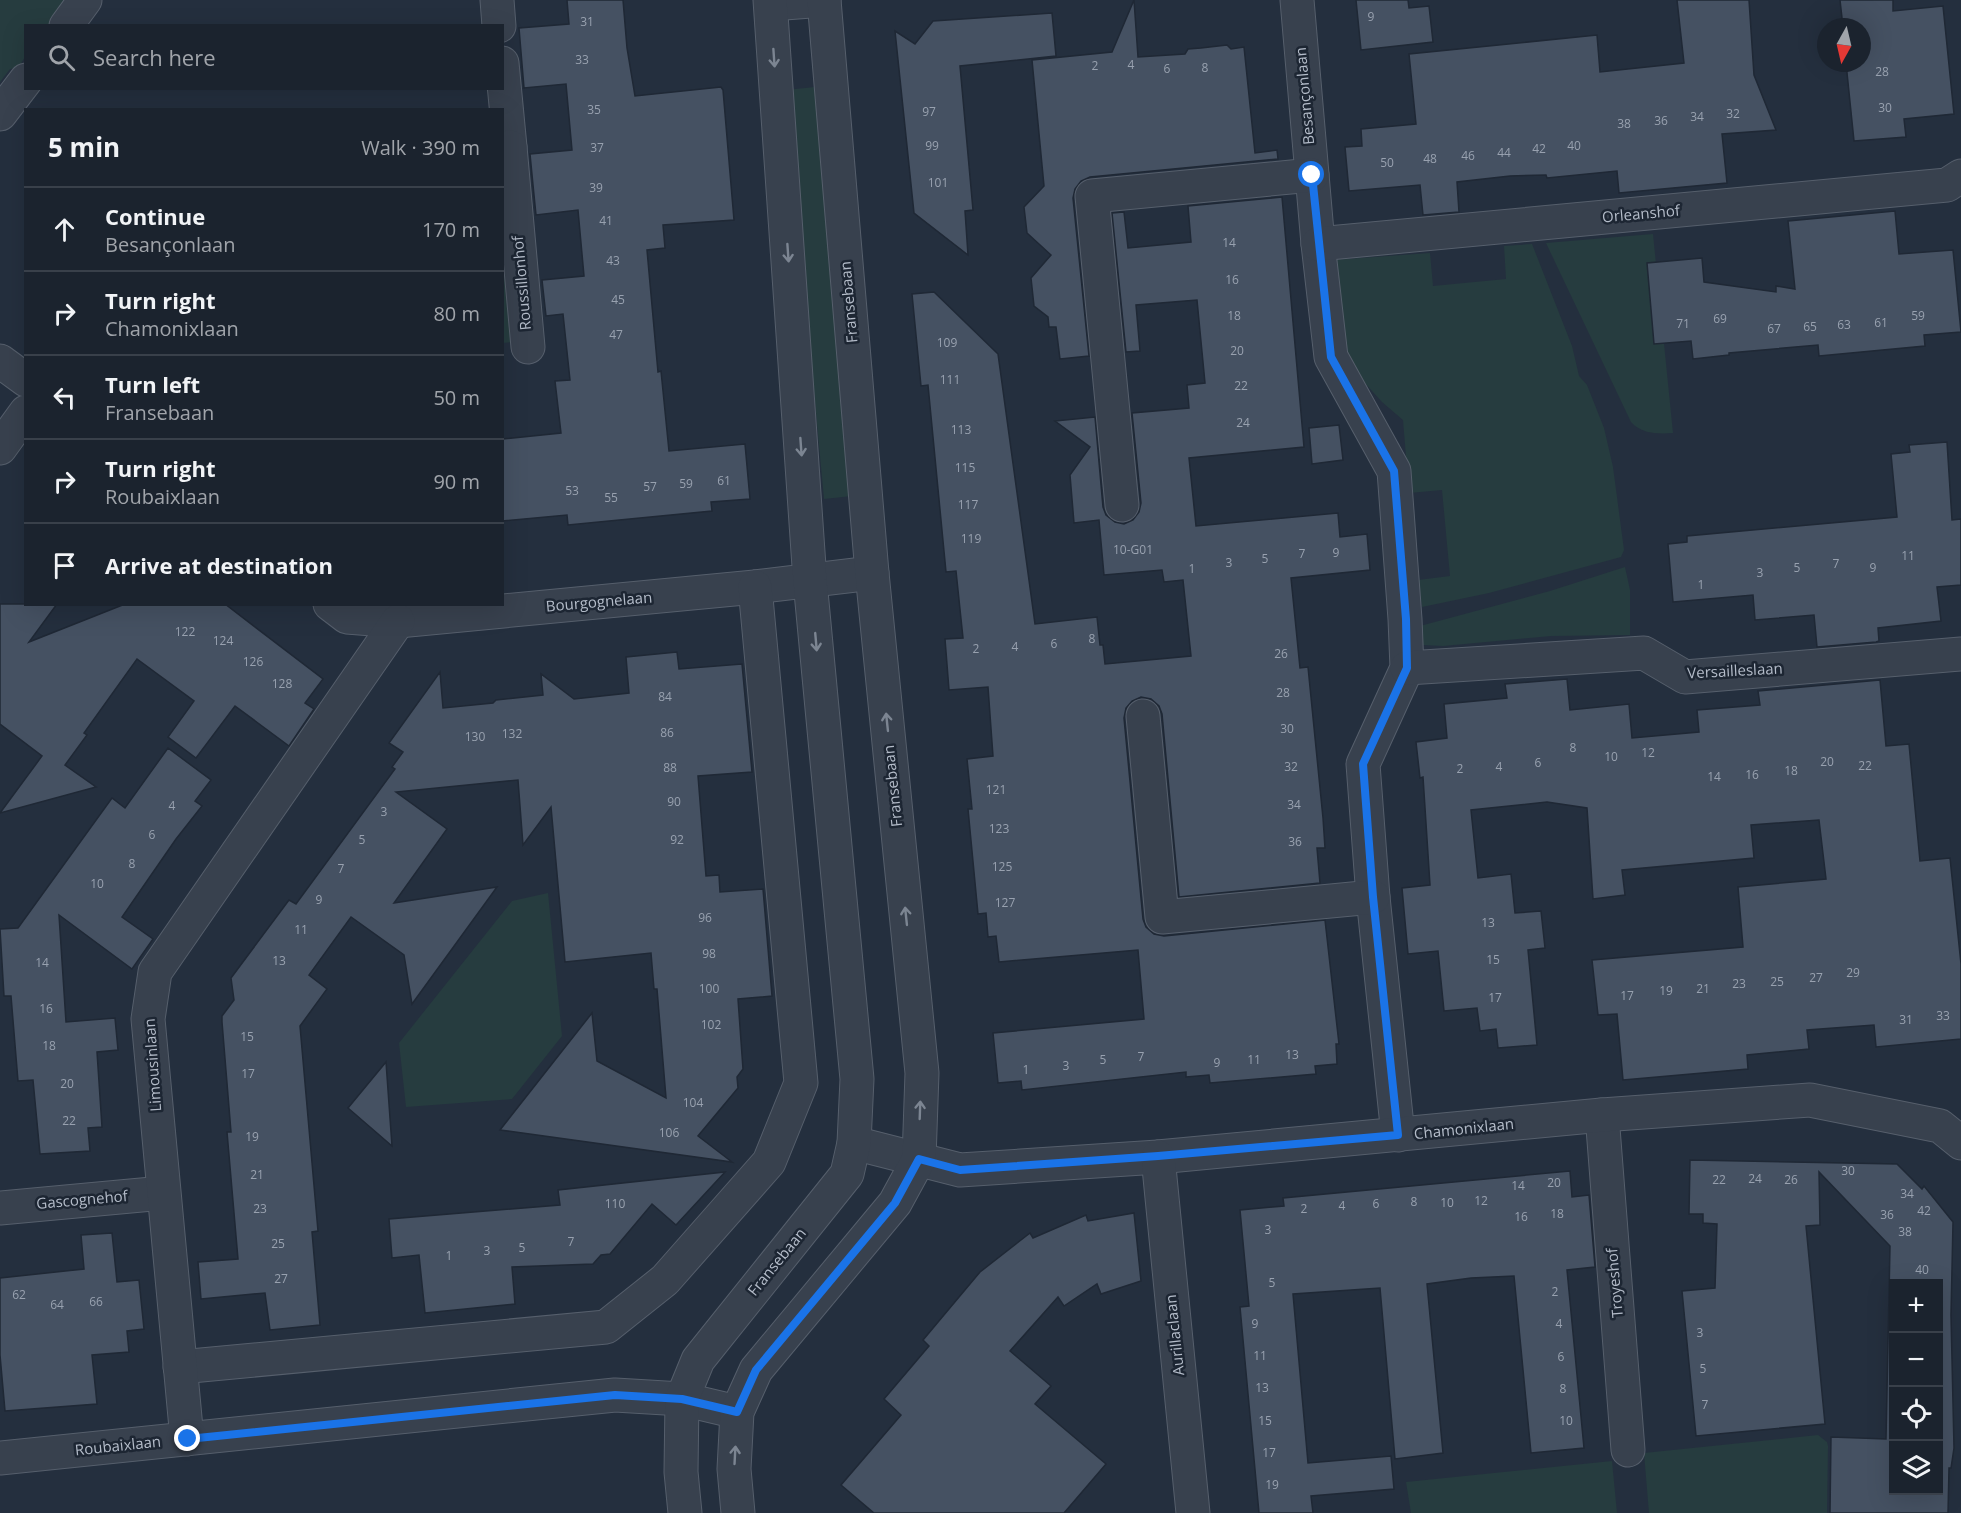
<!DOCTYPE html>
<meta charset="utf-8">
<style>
body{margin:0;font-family:"Open Sans",sans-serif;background:#242b36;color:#f1f3f6}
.controls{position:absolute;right:18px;bottom:18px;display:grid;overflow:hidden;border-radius:0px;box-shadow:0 6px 24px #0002}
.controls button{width:54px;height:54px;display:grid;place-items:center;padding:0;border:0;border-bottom:2px solid #39404a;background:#1b232e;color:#f1f3f6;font:30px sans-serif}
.compass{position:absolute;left:1817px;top:18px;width:54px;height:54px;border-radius:50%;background:#1b232e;box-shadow:0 6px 24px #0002;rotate:188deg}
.stop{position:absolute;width:18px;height:18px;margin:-14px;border:4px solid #1a73e8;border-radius:50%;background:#fff}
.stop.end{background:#1a73e8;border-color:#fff;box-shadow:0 2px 6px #0008}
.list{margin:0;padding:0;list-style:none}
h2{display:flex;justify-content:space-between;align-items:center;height:78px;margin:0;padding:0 24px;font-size:26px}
h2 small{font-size:20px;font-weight:400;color:#a0a4aa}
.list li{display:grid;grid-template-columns:39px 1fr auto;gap:18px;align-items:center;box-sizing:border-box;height:84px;padding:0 24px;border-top:2px solid #39404a}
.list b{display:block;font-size:22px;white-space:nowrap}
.list p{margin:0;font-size:20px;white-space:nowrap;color:#a0a4aa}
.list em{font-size:20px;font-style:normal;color:#a0a4aa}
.icon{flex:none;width:33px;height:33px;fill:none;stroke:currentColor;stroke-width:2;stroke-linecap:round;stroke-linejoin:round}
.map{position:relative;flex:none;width:1961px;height:1513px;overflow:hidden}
.search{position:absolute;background:#1b232e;box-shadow:0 6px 24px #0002;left:24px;top:24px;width:480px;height:66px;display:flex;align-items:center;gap:15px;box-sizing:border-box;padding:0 21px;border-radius:0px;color:#a0a4aa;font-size:22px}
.panel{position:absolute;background:#1b232e;box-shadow:0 6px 24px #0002;left:24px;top:108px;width:480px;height:498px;border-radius:0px}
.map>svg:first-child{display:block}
.green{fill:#263c3f}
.building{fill:#455162;stroke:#1f2835;stroke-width:1.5;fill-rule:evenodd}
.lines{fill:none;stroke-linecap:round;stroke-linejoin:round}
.minor-casing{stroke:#565f6c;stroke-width:35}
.minor{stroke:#38414e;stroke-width:33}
.oneway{stroke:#7c8592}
.route{stroke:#1a73e8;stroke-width:8}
.labels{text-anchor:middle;stroke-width:5;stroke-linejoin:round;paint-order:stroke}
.number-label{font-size:12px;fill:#98a1af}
.street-label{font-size:15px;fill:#b4bcc9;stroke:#1d2633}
</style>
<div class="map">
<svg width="1961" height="1513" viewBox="0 0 1961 1513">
<rect width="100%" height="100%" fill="#242f3e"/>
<g class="green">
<path d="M0 0H67L49 25 26 26 25 57 18 68 10 69 0 82Z"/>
<path d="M815 87 852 496 824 499 786 90Z"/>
<path d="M1653 234 1673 433C1658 434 1642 434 1631 422L1546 243Z"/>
<path d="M1532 244 1572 346 1579 376 1587 385 1604 428 1613 467 1624 550 1621 557 1489 593 1422 607 1418 580 1450 576 1442 490 1409 493 1403 420 1382 402 1346 362 1333 260 1430 253 1433 286 1506 279 1504 246Z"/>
<path d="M502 274 508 278 519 341 503 343Z"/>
<path d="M1625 567 1630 590V635L1551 636 1443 646 1423 645 1420 626 1550 591Z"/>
<path d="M548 893 562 1036 512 1099 406 1107 399 1043 512 901Z"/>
<path d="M1818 1435 1827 1442 1828 1446 1827 1513H1649L1644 1453Z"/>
<path d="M1612 1461 1617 1513H1411L1406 1482Z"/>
</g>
<g class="building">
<path d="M567 0H623L627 48 635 96 721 87 723 90 734 220 663 225 665 248 647 250 658 372 661 371 669 451 745 444 750 499 711 502 712 511 568 525 567 515 502 521V439L561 433 555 381 570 380 563 314 546 316 542 280 584 276 578 210 536 215 533 185 530 154 572 150 566 84 524 88 519 28 569 24Z"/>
<path d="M1134 0 1138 57 1185 54 1188 49 1201 48 1227 45 1231 49 1244 47 1255 153 1277 150 1278 159 1090 177 1081 181 1075 189 1073 198 1089 356 1060 359 1056 327H1049L1048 317 1034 306 1031 278 1051 255 1027 233 1024 207 1044 186 1032 60 1112 52Z"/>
<path d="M1356 0H1408L1409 8 1429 6 1433 42 1361 50Z"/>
<path d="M1677 0H1749L1754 75 1776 130 1722 134 1727 183 1619 193 1617 171 1547 178 1546 175 1510 176 1457 182 1459 212 1423 215 1420 185 1349 191 1345 147 1362 146 1361 129 1416 124 1409 54 1597 35 1600 72 1684 63Z"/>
<path d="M1840 0H1893V11L1943 6 1954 114 1904 119 1906 137 1854 141 1846 63H1862V27H1843Z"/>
<path d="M1052 13 1056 56 960 66 973 210 965 211 968 255 914 213 895 31 915 44 933 21Z"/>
<path d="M1282 197 1304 447 1189 458 1196 526 1338 513 1340 537 1367 534 1370 570 1291 578 1300 668 1308 667 1323 818 1325 848H1317L1320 883 1179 897 1162 714 1159 706 1151 699 1141 697 1132 701 1126 708 1124 718 1143 919 1146 927 1154 934 1164 936 1325 920 1339 1044H1336L1337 1064 1315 1066 1316 1074 1210 1083 1209 1075 1186 1077V1072L1022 1090 1021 1081 998 1083 993 1033 1144 1019 1138 950 999 962 996 936 988 937 986 913 978 914 968 809H972L967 759 993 756 988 687 949 690 945 639 963 638 956 571 946 572 928 385 921 386 912 294 934 292 998 354 1035 624 1097 617 1100 645H1103L1105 664 1191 656 1183 580 1164 582 1162 570 1104 575 1099 520 1074 523 1070 475 1090 447 1055 421 1095 417 1103 507 1106 515 1115 522 1124 524 1133 520 1139 512 1141 503 1132 413 1189 408 1187 385 1205 383 1197 300 1136 305 1140 351 1126 352 1112 213 1124 212 1128 248 1191 242 1188 206Z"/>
<path d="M1895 211 1899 254 1953 250 1961 332 1924 335 1925 346 1819 356 1818 345 1729 353V355L1693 359 1691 341 1654 344 1647 263 1702 258 1704 282 1776 292V286L1795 289 1788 221Z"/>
<path d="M1339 425 1343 460 1312 464 1309 428Z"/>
<path d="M1947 442 1952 520 1961 519V585L1937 587 1941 621 1878 628 1879 641 1876 642 1817 647 1814 615 1755 620 1753 595 1673 602 1668 544 1687 542V536L1897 517 1891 454 1910 452 1909 445Z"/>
<path d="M0 604H57L29 642 125 604H225L323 679 305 703 314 709 289 746 235 706 196 758 168 737 194 701 137 659 84 733 87 735 65 765 96 787 0 813 42 756 0 724Z"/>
<path d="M677 652 679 669 742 664 752 772 698 776 706 876 719 875 720 892 763 889 772 996 738 999 743 1069 737 1077 738 1088 698 1136 732 1162 500 1130 592 1013 597 1061 666 1098 657 989H654L651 953 565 962 551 807 523 845 518 780 396 792 447 829 394 903 497 887 412 1004 404 955 351 917 309 975 327 989 300 1026 318 1231 312 1232 320 1325 270 1330 265 1293 201 1299 198 1262 238 1259 227 1132H231L222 1022V1016L234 1000 231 978 289 900 296 904 395 769 392 767 403 752 389 743 440 672 443 708 493 703 496 700 543 695 541 674 574 699 629 693 626 657Z"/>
<path d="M1567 679 1570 710 1629 704 1632 738 1699 732 1697 710 1760 705 1758 691 1880 680 1886 746 1909 744 1920 861 1950 858 1961 964V1039L1876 1047 1874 1025 1807 1030 1809 1049 1747 1055 1748 1069 1623 1080 1617 1014 1598 1015 1592 960 1743 947 1738 887 1826 879 1819 820 1751 825 1754 858 1622 870 1625 895 1593 899 1587 808 1547 802 1471 810 1478 878 1511 874 1515 913 1541 911 1545 948 1528 950 1537 1045 1498 1048 1496 1029 1480 1031 1477 1008 1444 1011 1438 951 1408 954 1402 888 1430 885 1423 777 1420 778 1416 742 1447 738 1444 704 1507 698 1505 684Z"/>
<path d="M168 748 211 780 195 801 202 806 176 839 122 917 153 939 132 969 59 915 66 1022 115 1018 118 1050 97 1052 102 1127 88 1128 90 1151 40 1154 33 1080 18 1081 11 996H4L0 929 18 928 112 798 125 808Z"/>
<path d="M386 1062 392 1146 348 1108Z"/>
<path d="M1690 1160 1897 1164 1922 1189 1924 1186 1953 1222 1951 1315 1954 1448 1951 1468H1949L1948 1513H1830L1831 1437 1886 1439 1890 1246 1819 1172 1820 1225 1806 1226 1825 1424 1696 1436 1682 1291 1715 1288 1717 1224 1703 1223V1214H1689ZM1893 1284H1938V1491H1893Z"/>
<path d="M1570 1171 1572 1197 1589 1195 1595 1267 1567 1270 1584 1448 1531 1453 1514 1276 1471 1278 1427 1284 1443 1453 1395 1459 1380 1288 1293 1294 1308 1463 1391 1456 1394 1489 1311 1496 1313 1513H1259L1240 1307 1249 1306 1240 1210 1284 1206 1283 1198Z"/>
<path d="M725 1172 676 1225 652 1204 610 1254 601 1255 593 1264 512 1267 515 1304 425 1313 419 1255 392 1258 389 1219 560 1205 558 1190Z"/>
<path d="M1134 1213 1141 1281 1101 1294 1097 1284 1064 1306 1058 1297 1010 1351 1051 1386 1035 1404 1106 1464 1064 1513H874L841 1485 901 1415 884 1399 929 1346 923 1340 980 1272 1030 1233 1033 1238 1086 1215 1088 1221Z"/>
<path d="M112 1233 117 1282 139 1280 144 1329 127 1331 129 1352 92 1355 97 1404 5 1411 0 1355V1278L84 1269 81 1235Z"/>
</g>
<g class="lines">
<defs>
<g id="minor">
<path d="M497 0 499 26"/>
<path d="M1297 0 1318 244 1331 357 1394 471 1405 619 1407 668 1363 764 1373 897 1398 1135"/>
<path d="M771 4 824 0"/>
<path d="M66 26 85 0"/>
<path d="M502 63 510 147 502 156"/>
<path d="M0 114 26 80"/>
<path d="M510 147 528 347"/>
<path d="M1318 244 1947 185 1961 176"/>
<path d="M0 361 26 380"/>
<path d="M0 448 26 412"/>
<path d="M1122 505 1092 196 1312 175"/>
<path d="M330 604 347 617 398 621 755 587 872 573"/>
<path d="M1407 668 1644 653 1685 677 1961 654"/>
<path d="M1143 716 1162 917 1373 897"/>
<path d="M1602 1115 1628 1450"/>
<path d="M854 1143 960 1170 1158 1157 1602 1115 1810 1100 1940 1126 1961 1143"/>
<path d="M1158 1157 1193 1513"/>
<path d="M0 1208 163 1193"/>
<path d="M180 1367 606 1327 665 1280 769 1162 801 1083 755 587"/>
<path d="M187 1439 148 1019 155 972 398 621"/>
<path d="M0 1458 615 1395 682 1399 737 1412"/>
<path d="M685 1513 681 1472 682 1399 698 1360 847 1174 854 1143 857 1079 810 581 770 0"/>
<path d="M738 1513 734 1469 737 1412 756 1370 895 1203 919 1159 922 1073 872 573 824 0"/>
</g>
</defs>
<use href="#minor" class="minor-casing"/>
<use href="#minor" class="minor"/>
</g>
<defs><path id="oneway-shaft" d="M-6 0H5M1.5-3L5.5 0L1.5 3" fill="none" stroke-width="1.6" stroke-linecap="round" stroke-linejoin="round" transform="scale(1.5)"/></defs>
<g class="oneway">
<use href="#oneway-shaft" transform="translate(774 58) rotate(86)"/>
<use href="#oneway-shaft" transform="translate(788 253) rotate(86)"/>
<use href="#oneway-shaft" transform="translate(801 447) rotate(86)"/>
<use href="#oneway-shaft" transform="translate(816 642) rotate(85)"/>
<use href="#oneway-shaft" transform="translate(887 722) rotate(-96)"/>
<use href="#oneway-shaft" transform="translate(906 916) rotate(-96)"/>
<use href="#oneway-shaft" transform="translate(920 1110) rotate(-88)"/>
<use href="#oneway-shaft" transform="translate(735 1455) rotate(-87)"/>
</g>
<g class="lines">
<path class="route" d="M188 1439 615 1395 682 1399 737 1412 756 1370 895 1203 919 1159 960 1170 1158 1156 1398 1135 1373 897 1363 764 1407 668 1406 619 1394 471 1331 357 1312 175"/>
</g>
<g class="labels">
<g class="number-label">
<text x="1371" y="21">9</text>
<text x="587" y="26">31</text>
<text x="582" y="64">33</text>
<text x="1131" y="69">4</text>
<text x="1095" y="70">2</text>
<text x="1205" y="72">8</text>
<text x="1167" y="73">6</text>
<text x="1882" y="76">28</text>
<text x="1885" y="112">30</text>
<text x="594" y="114">35</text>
<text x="929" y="116">97</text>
<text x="1733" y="118">32</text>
<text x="1697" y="121">34</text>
<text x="1661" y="125">36</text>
<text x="1624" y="128">38</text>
<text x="932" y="150">99</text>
<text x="1574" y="150">40</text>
<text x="597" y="152">37</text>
<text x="1539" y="153">42</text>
<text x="1504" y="157">44</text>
<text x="1468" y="160">46</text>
<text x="1430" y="163">48</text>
<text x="1387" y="167">50</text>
<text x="938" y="187">101</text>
<text x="596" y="192">39</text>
<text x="606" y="225">41</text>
<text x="1229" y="247">14</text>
<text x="613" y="265">43</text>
<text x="1232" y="284">16</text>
<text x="618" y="304">45</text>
<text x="1234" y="320">18</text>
<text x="1918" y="320">59</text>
<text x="1720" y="323">69</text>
<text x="1881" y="327">61</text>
<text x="1683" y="328">71</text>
<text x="1844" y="329">63</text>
<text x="1810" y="331">65</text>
<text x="1774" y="333">67</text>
<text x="616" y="339">47</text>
<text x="947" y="347">109</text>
<text x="1237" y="355">20</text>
<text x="950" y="384">111</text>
<text x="1241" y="390">22</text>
<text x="1243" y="427">24</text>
<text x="961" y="434">113</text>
<text x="965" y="472">115</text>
<text x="724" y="485">61</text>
<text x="686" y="488">59</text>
<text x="650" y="491">57</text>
<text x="572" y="495">53</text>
<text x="611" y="502">55</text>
<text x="968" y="509">117</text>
<text x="971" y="543">119</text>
<text x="1133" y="554">10-G01</text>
<text x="1336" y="557">9</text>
<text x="1302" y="558">7</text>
<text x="1908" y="560">11</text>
<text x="1265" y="563">5</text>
<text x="1229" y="567">3</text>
<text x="1836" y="568">7</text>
<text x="1797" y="572">5</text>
<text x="1873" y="572">9</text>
<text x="1192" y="573">1</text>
<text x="1760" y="577">3</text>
<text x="1701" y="589">1</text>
<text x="185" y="636">122</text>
<text x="1092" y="643">8</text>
<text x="223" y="645">124</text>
<text x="1054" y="648">6</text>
<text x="1015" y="651">4</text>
<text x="976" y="653">2</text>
<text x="1281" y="658">26</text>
<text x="253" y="666">126</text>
<text x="282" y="688">128</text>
<text x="1283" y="697">28</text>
<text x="665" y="701">84</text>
<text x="1287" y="733">30</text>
<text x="667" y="737">86</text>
<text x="512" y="738">132</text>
<text x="475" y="741">130</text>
<text x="1573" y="752">8</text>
<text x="1648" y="757">12</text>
<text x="1611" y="761">10</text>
<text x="1827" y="766">20</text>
<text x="1538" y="767">6</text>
<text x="1865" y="770">22</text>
<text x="1291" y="771">32</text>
<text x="1499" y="771">4</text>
<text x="670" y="772">88</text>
<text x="1460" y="773">2</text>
<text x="1791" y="775">18</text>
<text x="1752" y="779">16</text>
<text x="1714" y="781">14</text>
<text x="996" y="794">121</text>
<text x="674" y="806">90</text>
<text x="1294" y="809">34</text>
<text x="172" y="810">4</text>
<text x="384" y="816">3</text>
<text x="999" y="833">123</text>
<text x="152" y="839">6</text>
<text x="362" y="844">5</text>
<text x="677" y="844">92</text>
<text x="1295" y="846">36</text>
<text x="132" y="868">8</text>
<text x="1002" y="871">125</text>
<text x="341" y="873">7</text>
<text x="97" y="888">10</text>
<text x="319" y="904">9</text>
<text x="1005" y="907">127</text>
<text x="705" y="922">96</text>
<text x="1488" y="927">13</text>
<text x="301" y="934">11</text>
<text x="709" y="958">98</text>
<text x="1493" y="964">15</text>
<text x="279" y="965">13</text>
<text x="42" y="967">14</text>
<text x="1853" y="977">29</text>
<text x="1816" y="982">27</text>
<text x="1777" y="986">25</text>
<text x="1739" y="988">23</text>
<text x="709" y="993">100</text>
<text x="1703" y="993">21</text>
<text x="1666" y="995">19</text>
<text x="1627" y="1000">17</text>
<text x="1495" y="1002">17</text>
<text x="46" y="1013">16</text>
<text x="1943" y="1020">33</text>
<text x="1906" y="1024">31</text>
<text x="711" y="1029">102</text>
<text x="247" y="1041">15</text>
<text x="49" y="1050">18</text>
<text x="1292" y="1059">13</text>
<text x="1141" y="1061">7</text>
<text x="1103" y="1064">5</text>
<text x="1254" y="1064">11</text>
<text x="1217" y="1067">9</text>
<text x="1066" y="1070">3</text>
<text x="1026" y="1074">1</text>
<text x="248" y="1078">17</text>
<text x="67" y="1088">20</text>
<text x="693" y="1107">104</text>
<text x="69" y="1125">22</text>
<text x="669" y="1137">106</text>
<text x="252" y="1141">19</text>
<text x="1848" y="1175">30</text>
<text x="257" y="1179">21</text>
<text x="1755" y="1183">24</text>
<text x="1719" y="1184">22</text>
<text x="1791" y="1184">26</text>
<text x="1554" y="1187">20</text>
<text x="1518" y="1190">14</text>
<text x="1907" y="1198">34</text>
<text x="1481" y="1205">12</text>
<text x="1414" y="1206">8</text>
<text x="1447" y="1207">10</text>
<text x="615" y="1208">110</text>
<text x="1376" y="1208">6</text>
<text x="1342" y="1210">4</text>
<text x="260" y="1213">23</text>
<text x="1304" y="1213">2</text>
<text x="1924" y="1215">42</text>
<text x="1557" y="1218">18</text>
<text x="1887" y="1219">36</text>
<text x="1521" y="1221">16</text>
<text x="1268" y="1234">3</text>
<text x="1905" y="1236">38</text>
<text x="571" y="1246">7</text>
<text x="278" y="1248">25</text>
<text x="522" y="1252">5</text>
<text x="487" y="1255">3</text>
<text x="449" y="1260">1</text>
<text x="1922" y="1274">40</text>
<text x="281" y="1283">27</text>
<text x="1272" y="1287">5</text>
<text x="1555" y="1296">2</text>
<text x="19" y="1299">62</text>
<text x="96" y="1306">66</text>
<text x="57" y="1309">64</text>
<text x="1255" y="1328">9</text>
<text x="1559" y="1328">4</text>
<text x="1700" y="1337">3</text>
<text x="1260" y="1360">11</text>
<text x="1561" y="1361">6</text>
<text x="1703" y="1373">5</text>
<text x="1262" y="1392">13</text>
<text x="1563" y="1393">8</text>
<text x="1705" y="1409">7</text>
<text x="1265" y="1425">15</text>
<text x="1566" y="1425">10</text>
<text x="1269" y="1457">17</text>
<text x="1272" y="1489">19</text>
</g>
<g class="street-label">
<text transform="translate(1305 96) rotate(-95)" y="5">Besançonlaan</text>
<text transform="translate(1641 214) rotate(-5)" y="5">Orleanshof</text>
<text transform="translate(522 283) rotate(-95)" y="5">Roussillonhof</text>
<text transform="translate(849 302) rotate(-95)" y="5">Fransebaan</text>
<text transform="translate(599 602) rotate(-5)" y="5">Bourgognelaan</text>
<text transform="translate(1735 671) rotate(-3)" y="5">Versailleslaan</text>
<text transform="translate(893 786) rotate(-96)" y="5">Fransebaan</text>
<text transform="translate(153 1065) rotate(-94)" y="5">Limousinlaan</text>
<text transform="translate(1464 1129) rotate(-6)" y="5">Chamonixlaan</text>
<text transform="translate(82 1200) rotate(-5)" y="5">Gascognehof</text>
<text transform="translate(777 1262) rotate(-51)" y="5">Fransebaan</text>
<text transform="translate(1615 1283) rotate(-95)" y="5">Troyeshof</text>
<text transform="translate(1175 1335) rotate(-96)" y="5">Aurillaclaan</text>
<text transform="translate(118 1446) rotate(-6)" y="5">Roubaixlaan</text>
</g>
</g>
</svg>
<div class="controls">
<button>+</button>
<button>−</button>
<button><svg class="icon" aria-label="locate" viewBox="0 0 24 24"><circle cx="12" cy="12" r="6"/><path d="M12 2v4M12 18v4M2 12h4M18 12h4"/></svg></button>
<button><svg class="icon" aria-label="layers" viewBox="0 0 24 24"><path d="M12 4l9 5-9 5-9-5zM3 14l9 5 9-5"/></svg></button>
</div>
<svg class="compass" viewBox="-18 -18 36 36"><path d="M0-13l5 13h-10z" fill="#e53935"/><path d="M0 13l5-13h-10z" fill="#a0a4aa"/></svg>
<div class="stop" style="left:1312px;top:175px"></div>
<div class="stop end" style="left:188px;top:1439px"></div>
<div class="search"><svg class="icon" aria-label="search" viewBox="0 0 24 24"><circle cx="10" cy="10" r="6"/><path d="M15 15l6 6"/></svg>Search here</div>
<section class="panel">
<h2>5 min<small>Walk · 390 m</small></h2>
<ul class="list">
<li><svg class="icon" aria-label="ahead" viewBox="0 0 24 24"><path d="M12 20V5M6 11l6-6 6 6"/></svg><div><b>Continue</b><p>Besançonlaan</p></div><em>170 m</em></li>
<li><svg class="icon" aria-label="right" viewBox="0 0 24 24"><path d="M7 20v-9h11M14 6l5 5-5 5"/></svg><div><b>Turn right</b><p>Chamonixlaan</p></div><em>80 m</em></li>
<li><svg class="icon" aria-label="left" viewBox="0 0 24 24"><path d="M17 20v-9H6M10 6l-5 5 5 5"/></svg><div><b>Turn left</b><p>Fransebaan</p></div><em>50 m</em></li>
<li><svg class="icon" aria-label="right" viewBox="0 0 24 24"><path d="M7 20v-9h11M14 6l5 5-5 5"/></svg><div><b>Turn right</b><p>Roubaixlaan</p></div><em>90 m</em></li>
<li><svg class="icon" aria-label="arrive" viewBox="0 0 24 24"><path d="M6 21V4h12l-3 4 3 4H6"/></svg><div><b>Arrive at destination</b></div></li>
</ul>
</section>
</div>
